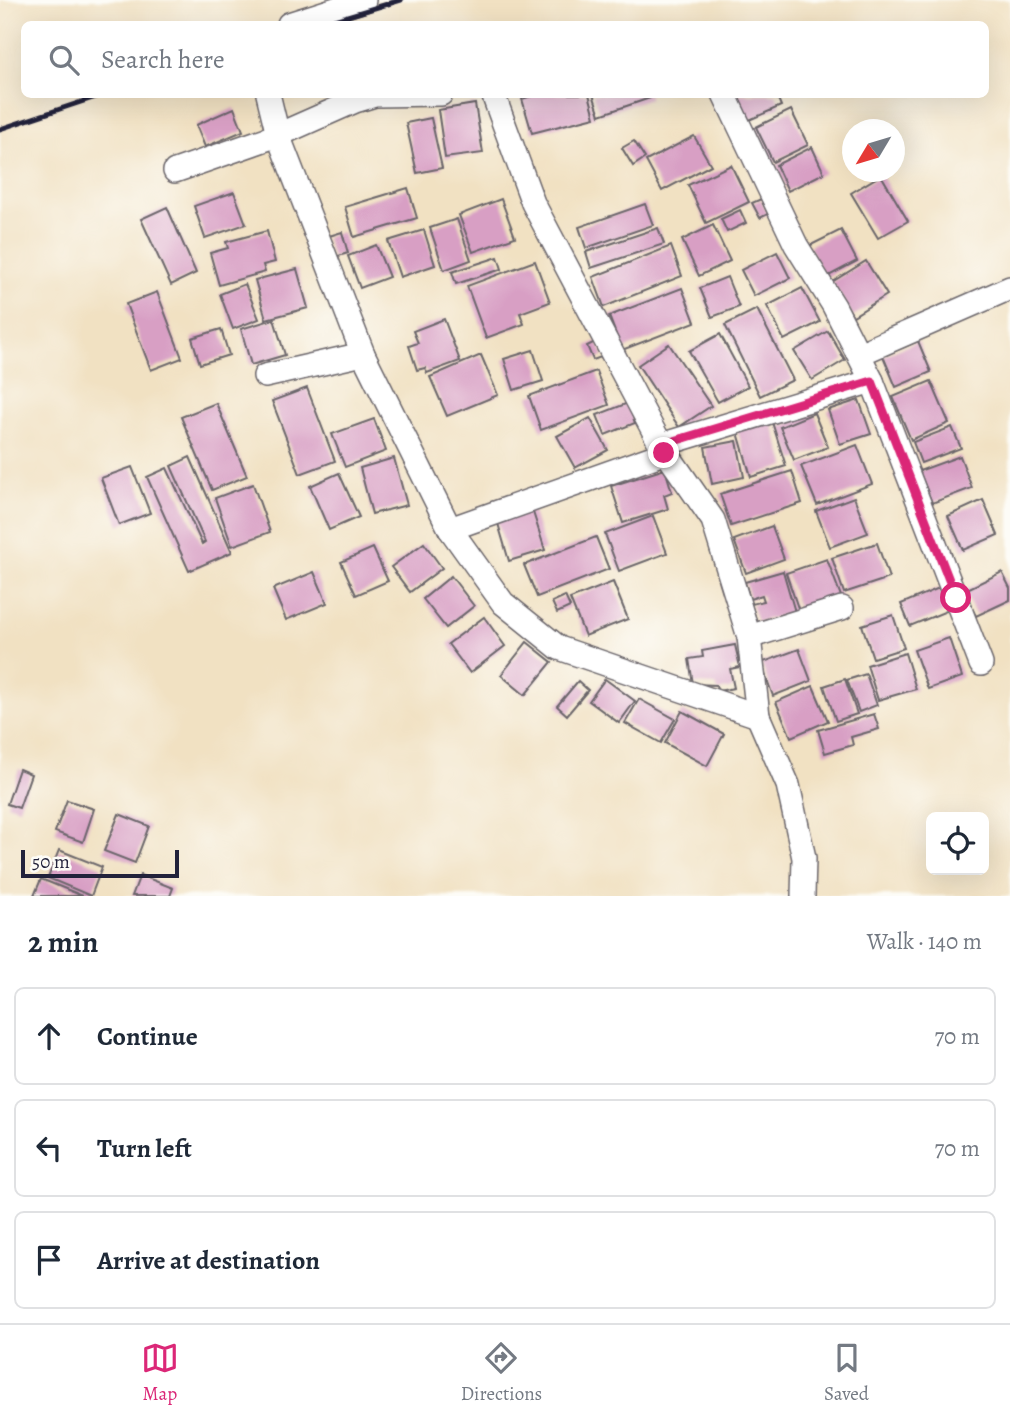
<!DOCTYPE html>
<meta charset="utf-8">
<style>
body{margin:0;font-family:Alegreya,serif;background:#f6f6f7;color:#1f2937}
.controls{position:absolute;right:21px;bottom:21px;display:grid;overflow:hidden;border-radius:10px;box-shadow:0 7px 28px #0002}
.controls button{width:63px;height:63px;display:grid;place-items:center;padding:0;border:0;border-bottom:2px solid #e0e1e3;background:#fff;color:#1f2937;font:35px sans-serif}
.compass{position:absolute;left:842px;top:119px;width:63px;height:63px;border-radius:50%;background:#fff;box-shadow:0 7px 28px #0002;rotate:232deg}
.scale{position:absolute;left:21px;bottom:18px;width:158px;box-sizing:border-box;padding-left:7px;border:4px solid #22223b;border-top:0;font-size:19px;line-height:24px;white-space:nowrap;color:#22223b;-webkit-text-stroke:5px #fdfcf7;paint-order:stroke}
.stop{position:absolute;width:21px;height:21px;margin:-16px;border:5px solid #db2777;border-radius:50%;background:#fff}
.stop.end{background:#db2777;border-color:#fff;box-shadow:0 2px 7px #0008}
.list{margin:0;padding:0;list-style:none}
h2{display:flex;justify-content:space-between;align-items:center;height:91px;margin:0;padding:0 28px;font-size:30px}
h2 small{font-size:23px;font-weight:400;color:#747a83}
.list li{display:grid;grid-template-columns:46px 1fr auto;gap:21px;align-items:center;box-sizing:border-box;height:98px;margin:0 14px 14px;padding:0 14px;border:2px solid #e0e1e3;border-radius:10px}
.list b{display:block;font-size:26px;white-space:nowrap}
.list em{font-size:23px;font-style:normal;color:#747a83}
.icon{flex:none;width:38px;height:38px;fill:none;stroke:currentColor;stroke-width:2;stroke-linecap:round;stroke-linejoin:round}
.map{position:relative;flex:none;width:1010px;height:896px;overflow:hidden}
.search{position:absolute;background:#fff;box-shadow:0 7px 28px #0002;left:21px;right:21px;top:21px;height:77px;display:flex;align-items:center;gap:18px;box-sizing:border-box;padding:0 24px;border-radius:10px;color:#747a83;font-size:26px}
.sheet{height:427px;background:#fff}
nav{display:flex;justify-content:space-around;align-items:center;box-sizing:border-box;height:98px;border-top:2px solid #e0e1e3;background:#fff;font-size:19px;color:#747a83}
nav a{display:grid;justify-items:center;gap:4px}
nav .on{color:#db2777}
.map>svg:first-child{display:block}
.building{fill:#d89fc4}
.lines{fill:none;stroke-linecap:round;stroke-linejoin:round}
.minor-casing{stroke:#6a656a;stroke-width:26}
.minor{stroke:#fff;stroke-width:23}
.rail{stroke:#22223b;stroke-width:5}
.route{stroke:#db2777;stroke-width:9}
</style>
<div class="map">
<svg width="1010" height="896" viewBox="0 0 1010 896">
<rect width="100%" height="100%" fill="#fdfcf7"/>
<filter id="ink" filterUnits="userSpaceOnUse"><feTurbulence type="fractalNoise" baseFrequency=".0143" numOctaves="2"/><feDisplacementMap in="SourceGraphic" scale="14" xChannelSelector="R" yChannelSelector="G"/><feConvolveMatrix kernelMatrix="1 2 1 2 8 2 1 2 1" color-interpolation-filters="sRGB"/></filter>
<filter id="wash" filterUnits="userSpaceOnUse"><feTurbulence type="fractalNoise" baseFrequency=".00686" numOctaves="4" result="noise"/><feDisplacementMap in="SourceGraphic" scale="28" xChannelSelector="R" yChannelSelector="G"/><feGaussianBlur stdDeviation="1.57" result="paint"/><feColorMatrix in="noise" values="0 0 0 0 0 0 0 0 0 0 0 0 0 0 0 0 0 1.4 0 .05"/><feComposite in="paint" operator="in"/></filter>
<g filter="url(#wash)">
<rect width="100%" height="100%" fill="#f1e1c2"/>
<g id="blocks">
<g class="building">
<path d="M538 94H589L595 117 532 133 522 99Z"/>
<path d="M593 94H649L650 98 600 115Z"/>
<path d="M735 94H776L781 106 747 121Z"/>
<path d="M475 104 483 153 445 158 438 110Z"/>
<path d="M234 108 243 131 205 147 196 125Z"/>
<path d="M791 110 808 145 773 162 756 127Z"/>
<path d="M431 118 442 168 417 173 406 123Z"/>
<path d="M694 136 711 165 662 191 646 161Z"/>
<path d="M634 141 645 158 633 166 622 148Z"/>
<path d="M812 147 824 173 788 191 776 165Z"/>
<path d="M731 165 749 202 706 223 688 185Z"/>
<path d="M881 175 908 221 878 238 851 193Z"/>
<path d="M408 188 417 218 354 237 345 207Z"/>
<path d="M234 192 246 224 205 238 194 206Z"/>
<path d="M501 199 515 237 473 252 459 215Z"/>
<path d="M761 199 768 214 760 218 752 203Z"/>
<path d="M645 204 653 225 586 248 579 227Z"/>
<path d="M167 207 196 273 171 285 141 219Z"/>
<path d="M740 210 746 223 727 232 721 219Z"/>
<path d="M457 219 471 260 444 270 430 228Z"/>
<path d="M713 225 730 261 699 276 682 240Z"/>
<path d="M658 228 664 244 591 268 586 252Z"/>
<path d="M424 230 435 265 400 277 388 241Z"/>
<path d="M841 230 857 261 825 278 809 246Z"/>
<path d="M267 231 275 262 263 265 265 272 219 285 210 253 228 248 226 242Z"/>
<path d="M342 232 348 253 332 258 326 237Z"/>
<path d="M376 245 389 277 360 288 348 256Z"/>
<path d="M671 246 682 276 604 307 593 277Z"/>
<path d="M777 252 790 278 754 296 741 270Z"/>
<path d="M498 257 502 269 456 284 452 272Z"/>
<path d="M535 261 550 302 520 313 524 324 486 338 467 286Z"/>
<path d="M866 261 887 295 853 316 832 282Z"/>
<path d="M297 269 308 308 266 319 255 280Z"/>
<path d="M727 277 739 307 712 317 700 288Z"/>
<path d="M245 284 259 319 233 329 220 294Z"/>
<path d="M682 288 695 322 622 350 609 316Z"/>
<path d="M802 288 820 322 784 340 767 306Z"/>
<path d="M157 292 182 358 151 370 126 304Z"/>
<path d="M757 309 793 380 760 396 725 325Z"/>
<path d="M274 319 285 355 251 365 241 329Z"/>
<path d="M444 319 460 361 427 373 425 368 417 370 409 346 418 343 413 331Z"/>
<path d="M221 329 229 355 200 364 192 338Z"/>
<path d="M828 331 845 360 812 380 794 351Z"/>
<path d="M720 334 748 386 718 402 689 351Z"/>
<path d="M597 341 604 356 593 360 587 346Z"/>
<path d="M918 341 931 372 896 387 883 356Z"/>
<path d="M669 344 711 406 679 427 638 365Z"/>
<path d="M533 350 543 381 514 390 504 359Z"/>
<path d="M481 355 498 395 447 416 430 377Z"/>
<path d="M596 371 609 405 541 430 529 396Z"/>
<path d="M931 381 949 423 911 440 893 397Z"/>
<path d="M307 388 335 461 300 474 272 401Z"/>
<path d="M859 400 871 434 840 444 828 410Z"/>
<path d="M216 403 247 476 212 490 181 417Z"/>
<path d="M628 403 635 423 605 435 597 415Z"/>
<path d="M814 413 828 447 794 460 780 427Z"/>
<path d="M590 418 608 450 575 468 557 436Z"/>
<path d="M374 419 386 451 345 467 332 434Z"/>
<path d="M771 419 786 466 751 477 737 429Z"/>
<path d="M952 427 961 448 921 463 913 442Z"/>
<path d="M737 441 744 477 712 484 705 447Z"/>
<path d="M857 445 872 484 817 505 801 466Z"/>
<path d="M960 456 972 488 932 503 919 471Z"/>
<path d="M190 457 232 552 189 571 147 477 167 468 202 544 205 542 171 466Z"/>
<path d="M394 458 407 505 372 514 360 468Z"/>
<path d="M132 467 150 513 119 525 101 478Z"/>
<path d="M665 469 672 492 664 495 668 509 623 523 611 486Z"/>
<path d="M792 471 802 503 731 526 720 494Z"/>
<path d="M339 473 359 517 329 530 310 486Z"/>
<path d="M253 484 270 532 232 546 215 498Z"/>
<path d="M854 497 868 533 830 547 816 511Z"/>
<path d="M983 500 998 535 963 550 948 516Z"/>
<path d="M532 509 545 550 509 561 497 520Z"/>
<path d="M653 516 667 553 619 571 605 534Z"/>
<path d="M772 526 784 559 746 573 734 540Z"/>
<path d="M596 537 609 569 537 597 524 565Z"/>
<path d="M424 543 442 568 410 592 391 567Z"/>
<path d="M877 543 889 578 844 593 832 558Z"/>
<path d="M373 548 388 581 356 595 341 562Z"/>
<path d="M827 559 842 599 800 614 786 573Z"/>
<path d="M783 571 795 612 757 622 751 604 764 601 762 595 750 599 745 582Z"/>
<path d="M314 572 327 603 286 620 273 589Z"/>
<path d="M1002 572 1010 588V600L976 616 963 591Z"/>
<path d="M451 576 474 606 446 628 423 599Z"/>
<path d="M613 582 628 619 585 636 570 599Z"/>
<path d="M939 588 949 610 910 626 901 604Z"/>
<path d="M565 596 570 607 557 613 552 602Z"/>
<path d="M893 615 904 648 873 658 862 625Z"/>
<path d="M484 617 505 646 470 673 448 644Z"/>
<path d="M949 638 962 677 928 689 914 650Z"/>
<path d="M527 642 552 662 525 695 501 675Z"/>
<path d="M735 645 740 667 730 669 734 688 718 691 716 685 693 684 689 659 703 657 702 651Z"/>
<path d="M799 649 811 681 773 696 761 663Z"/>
<path d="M905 653 916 689 878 700 867 665Z"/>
<path d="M866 674 877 705 859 712 847 680Z"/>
<path d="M605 679 635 701 619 723 589 701Z"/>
<path d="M845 679 857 714 836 721 824 686Z"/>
<path d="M578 681 588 690 567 715 557 706Z"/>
<path d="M813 686 828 721 791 737 776 702Z"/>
<path d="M639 699 675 719 661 743 625 723Z"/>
<path d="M682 711 724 734 707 766 665 743Z"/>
<path d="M874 714 879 729 851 737 853 745 825 753 818 730Z"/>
<path d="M19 769 31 774 19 808 7 804Z"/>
<path d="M67 800 94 809 83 842 55 832Z"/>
<path d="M119 814 149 826 135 863 104 851Z"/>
<path d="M59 850 102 867 91 896 48 878Z"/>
<path d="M140 875 173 888 170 896H132Z"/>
<path d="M41 879 83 896H34Z"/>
</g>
</g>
</g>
<g filter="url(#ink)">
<use href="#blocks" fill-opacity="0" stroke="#6a656a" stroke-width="2"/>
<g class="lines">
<defs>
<g id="minor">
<path d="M289 24 364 0"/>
<path d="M268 94 278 135 363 354 450 529 503 603 559 648 758 716"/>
<path d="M493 94 533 203 661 445 872 381"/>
<path d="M724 94 796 245 834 306 872 381 981 664"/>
<path d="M175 171 278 135 355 101 375 95 441 94"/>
<path d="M859 354 1010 288"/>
<path d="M265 376 363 354"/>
<path d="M661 445 713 520 749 637 758 716 788 785 804 858 803 896"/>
<path d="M450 529 664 453"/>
<path d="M749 637 842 608"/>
</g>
</defs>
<use href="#minor" class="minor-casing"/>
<use href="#minor" class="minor"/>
<g class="rail">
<path d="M321 24 401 0"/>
<path d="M0 129 105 94"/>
</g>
</g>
</g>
<g class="lines" filter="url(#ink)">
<path class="route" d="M664 453 661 445 872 381 956 598"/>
</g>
</svg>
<div class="controls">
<button><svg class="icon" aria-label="locate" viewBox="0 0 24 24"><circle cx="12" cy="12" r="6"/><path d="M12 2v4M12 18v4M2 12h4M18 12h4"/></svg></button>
</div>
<svg class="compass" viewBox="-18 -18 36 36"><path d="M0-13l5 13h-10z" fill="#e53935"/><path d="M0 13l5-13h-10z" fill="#747a83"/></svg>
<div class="scale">50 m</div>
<div class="stop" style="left:956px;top:598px"></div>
<div class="stop end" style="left:664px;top:453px"></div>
<div class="search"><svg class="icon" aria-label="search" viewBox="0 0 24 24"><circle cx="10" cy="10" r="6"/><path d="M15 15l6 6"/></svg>Search here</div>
</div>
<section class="sheet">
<h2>2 min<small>Walk · 140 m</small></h2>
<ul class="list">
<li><svg class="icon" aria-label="ahead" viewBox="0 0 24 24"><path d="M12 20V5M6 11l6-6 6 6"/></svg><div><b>Continue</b></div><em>70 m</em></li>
<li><svg class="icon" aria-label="left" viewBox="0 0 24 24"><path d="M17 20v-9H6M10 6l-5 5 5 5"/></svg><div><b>Turn left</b></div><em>70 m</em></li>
<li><svg class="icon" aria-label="arrive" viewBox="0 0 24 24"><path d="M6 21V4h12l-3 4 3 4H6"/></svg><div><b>Arrive at destination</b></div></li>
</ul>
</section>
<nav>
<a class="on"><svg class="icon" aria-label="map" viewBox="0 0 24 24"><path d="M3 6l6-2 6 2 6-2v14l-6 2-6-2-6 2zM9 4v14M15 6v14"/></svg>Map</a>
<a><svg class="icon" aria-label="directions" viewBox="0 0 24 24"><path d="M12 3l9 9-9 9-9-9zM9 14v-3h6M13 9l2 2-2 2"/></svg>Directions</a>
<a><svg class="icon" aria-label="saved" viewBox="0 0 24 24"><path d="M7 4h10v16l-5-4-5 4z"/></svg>Saved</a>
</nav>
